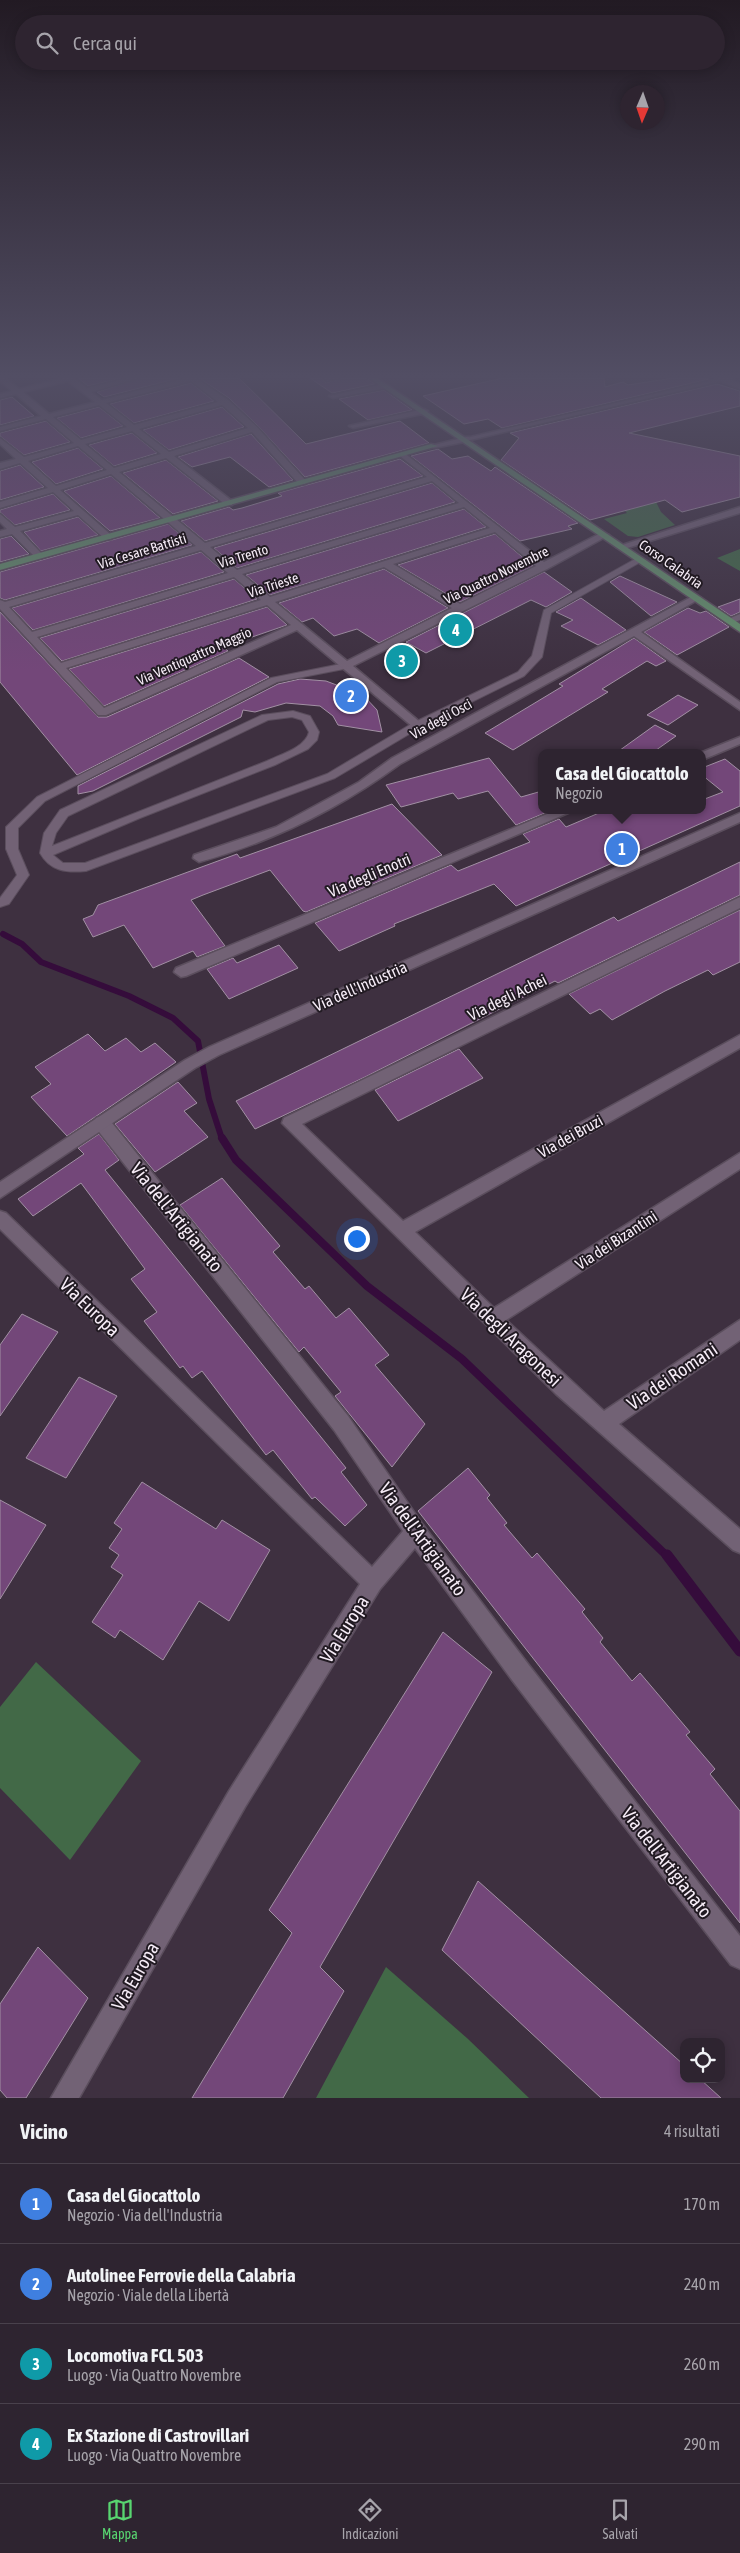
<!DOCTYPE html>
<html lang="it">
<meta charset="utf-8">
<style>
body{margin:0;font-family:"Asap Condensed",sans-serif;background:#362c38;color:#f1f3f6}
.controls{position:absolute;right:15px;bottom:15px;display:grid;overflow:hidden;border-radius:10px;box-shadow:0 2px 12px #0003}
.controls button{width:45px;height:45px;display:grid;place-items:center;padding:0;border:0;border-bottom:1px solid #49414c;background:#2e2430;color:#f1f3f6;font:25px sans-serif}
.compass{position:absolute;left:620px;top:85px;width:45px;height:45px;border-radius:50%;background:#2e2430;box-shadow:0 2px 12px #0003;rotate:182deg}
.you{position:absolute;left:356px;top:1238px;width:18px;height:18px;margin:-12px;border:4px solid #fff;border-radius:50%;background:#1a73e8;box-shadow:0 0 0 8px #1a73e833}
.badge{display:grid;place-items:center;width:32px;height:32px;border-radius:50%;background:#58d570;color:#fff;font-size:16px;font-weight:700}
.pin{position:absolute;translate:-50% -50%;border:2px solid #fff;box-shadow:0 1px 5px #0006}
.popup{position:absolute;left:538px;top:749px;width:168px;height:65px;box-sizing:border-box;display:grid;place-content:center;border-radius:10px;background:#2e2430;filter:drop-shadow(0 1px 4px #0005);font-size:16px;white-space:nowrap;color:#a7a4ab}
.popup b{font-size:19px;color:#f1f3f6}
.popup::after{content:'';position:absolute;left:50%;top:100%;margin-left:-10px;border:10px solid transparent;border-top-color:#2e2430}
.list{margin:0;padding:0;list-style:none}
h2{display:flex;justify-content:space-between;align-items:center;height:65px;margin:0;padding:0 20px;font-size:21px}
h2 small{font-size:16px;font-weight:400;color:#a7a4ab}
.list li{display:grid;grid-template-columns:32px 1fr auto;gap:15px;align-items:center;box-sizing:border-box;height:80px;padding:0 20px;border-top:1px solid #49414c}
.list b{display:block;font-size:19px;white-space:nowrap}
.list p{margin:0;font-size:16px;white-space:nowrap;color:#a7a4ab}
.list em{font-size:16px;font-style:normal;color:#a7a4ab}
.icon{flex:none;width:28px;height:28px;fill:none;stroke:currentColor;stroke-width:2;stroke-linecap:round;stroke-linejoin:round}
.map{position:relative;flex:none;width:740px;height:2098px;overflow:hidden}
.search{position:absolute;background:#2e2430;box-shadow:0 2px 12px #0003;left:15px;right:15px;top:15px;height:55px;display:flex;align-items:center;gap:12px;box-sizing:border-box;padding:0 18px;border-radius:28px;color:#a7a4ab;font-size:19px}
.sheet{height:385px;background:#2e2430}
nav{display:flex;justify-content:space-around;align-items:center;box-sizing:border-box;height:70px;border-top:1px solid #49414c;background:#2e2430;font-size:14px;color:#a7a4ab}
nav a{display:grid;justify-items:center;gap:2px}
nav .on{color:#58d570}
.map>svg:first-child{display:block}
.green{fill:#426947}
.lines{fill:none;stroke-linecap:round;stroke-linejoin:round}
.stream-far2{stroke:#350c3b;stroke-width:6}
.stream-far1{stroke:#350c3b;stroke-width:8}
.stream{stroke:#350c3b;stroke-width:11}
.building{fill:#734779;stroke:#a290a4}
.lane-casing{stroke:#5b4e5d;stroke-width:2}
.street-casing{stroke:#5b4e5d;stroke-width:3}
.secondary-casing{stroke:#5b4e5d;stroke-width:3}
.primary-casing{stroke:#5b4e5d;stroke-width:3}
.lane{fill:#726275;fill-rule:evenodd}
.street{fill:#726275;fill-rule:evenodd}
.secondary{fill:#726275;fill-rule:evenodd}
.primary{fill:#648e6c;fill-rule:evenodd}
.labels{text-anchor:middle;stroke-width:4;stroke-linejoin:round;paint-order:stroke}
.far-street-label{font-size:14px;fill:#f6ecf7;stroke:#211a22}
.street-label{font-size:16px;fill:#f6ecf7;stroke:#211a22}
.near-street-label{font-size:19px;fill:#f6ecf7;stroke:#211a22}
</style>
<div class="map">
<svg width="740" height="2098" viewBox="0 0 740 2098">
<rect width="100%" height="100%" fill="#3e3040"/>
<g class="green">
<path d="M656 502 661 512 675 525 638 537 628 536 604 519 627 513 625 511Z"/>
<path d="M740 549V571L717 558Z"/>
<path d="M36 1662 141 1761 70 1860 0 1788V1707Z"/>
<path d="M386 1967 468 2039 529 2098H316Z"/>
</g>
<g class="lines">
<path class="stream-far2" d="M3 934 22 944 41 962 129 996 173 1018 198 1041 209 1099 222 1139"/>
<path class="stream-far1" d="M222 1138 236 1160 367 1286 462 1359 668 1557"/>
<path class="stream" d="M667 1555 740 1651"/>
</g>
<g class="building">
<path d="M78 378H122L88 386Z"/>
<path d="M141 378H180L104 397 97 392Z"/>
<path d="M199 378H239L306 444 400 421 429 443 305 477 258 426 229 398Z"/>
<path d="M310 378H321L326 383 341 378H366L375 384 332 393Z"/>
<path d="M503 378H604L605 387 623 382 628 385 673 378 709 379 502 428 488 419 464 424 423 396Z"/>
<path d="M191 383 214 401 134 423 110 404Z"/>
<path d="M717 384 740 391V406L629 433 740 456V497L682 512 665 500 590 520 501 460 519 438 510 433Z"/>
<path d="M384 390 412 410 368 420 339 399Z"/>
<path d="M12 397 34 416 0 425V400Z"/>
<path d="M99 407 123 426 81 438 57 418Z"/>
<path d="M222 407 244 427 169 450 143 430Z"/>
<path d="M46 421 70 442 24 455 0 436V433Z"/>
<path d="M132 433 157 453 114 466 89 445Z"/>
<path d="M251 434 293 480 269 487 230 457 192 467 178 457Z"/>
<path d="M78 448 103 469 56 484 32 462Z"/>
<path d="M438 449 452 459 468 456 491 471 495 467 578 523 568 526 572 529 520 541 411 456Z"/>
<path d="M400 459 423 476 205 541 181 521 229 507 233 510 242 508 282 496 278 493Z"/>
<path d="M166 460 218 501 173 514 123 473Z"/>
<path d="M20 465 44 487 0 500V471Z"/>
<path d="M111 476 160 518 110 531 64 491Z"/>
<path d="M432 483 455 502 237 568 214 548Z"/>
<path d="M53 494 70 510 15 525 0 512V510Z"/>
<path d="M464 509 486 527 270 595 246 575Z"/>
<path d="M78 517 98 535 41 551 24 532Z"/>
<path d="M168 524 192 545 5 600 0 598V572Z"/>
<path d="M495 534 533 566 460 602 398 565Z"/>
<path d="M11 536 29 554 0 562V539Z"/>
<path d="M201 552 224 572 33 630 12 608Z"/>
<path d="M384 569 448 608 379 643 357 629 334 636 313 618 302 622 279 603Z"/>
<path d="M544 572 572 592 546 607 531 600 426 653 406 642Z"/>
<path d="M620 576 677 602 651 616 610 582Z"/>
<path d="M234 579 257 599 62 661 40 638Z"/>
<path d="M581 598 626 630 598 645 561 626 573 620 556 612Z"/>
<path d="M740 599V612L731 616 718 607Z"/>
<path d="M267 607 287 625 223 647 228 651 104 706 69 669Z"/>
<path d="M688 608 700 613 706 611 729 627 677 655 644 632Z"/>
<path d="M0 612 98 717H107L239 658 269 677 77 775 0 682Z"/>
<path d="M634 638 666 661 656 666 647 661 602 689 608 692 513 750 485 733 563 686 559 684Z"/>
<path d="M300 679 326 681 363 695 377 710 382 732 338 725 333 716 320 706 286 703 255 712 243 710 241 717 93 791 78 794V786L278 684Z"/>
<path d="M678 695 698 705 668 725 647 715Z"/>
<path d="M655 725 676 736 652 753H616Z"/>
<path d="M489 758 521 797 542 791V810H552L516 825 488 791 458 799 453 793 401 807 386 785Z"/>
<path d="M725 759 740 771V806L516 906 494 884 394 924 395 926 339 951 315 923 451 865 458 871 530 842 523 834 559 819 566 827 606 810H702V800L723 792 702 775V768Z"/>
<path d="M392 804 442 855 306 912 303 911 270 870 203 895 191 900 225 946 197 957 193 951 153 968 124 925 93 937 83 919 93 915 98 905 237 854 240 858Z"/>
<path d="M740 862V895L558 983 555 981 365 1077 255 1129 236 1101 614 917 618 921Z"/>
<path d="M740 910V962L713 975 708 970 665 991 612 1020 600 1009 590 1014 569 994Z"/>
<path d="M279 945 298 968 229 999 207 969 233 958 237 963Z"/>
<path d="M88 1034 105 1051 126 1038 141 1052 155 1043 176 1062 67 1136 31 1097 51 1084 35 1067Z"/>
<path d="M459 1049 483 1078 398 1121 375 1090Z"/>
<path d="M178 1082 197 1103 184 1111 208 1137 155 1172 115 1124Z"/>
<path d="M99 1134 119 1160 105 1170 346 1468 341 1472 367 1505 345 1526 315 1497 312 1499 273 1450 266 1455 202 1371 192 1378 183 1366 180 1368 144 1321 157 1312 131 1279 145 1269 81 1183 33 1216 18 1199 84 1154 78 1148Z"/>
<path d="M222 1178 280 1246 273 1252 305 1289 309 1286 336 1318 349 1308 389 1355 375 1365 425 1424 392 1467 335 1396 341 1392 304 1347 299 1352 180 1205Z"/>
<path d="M22 1314 58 1332 0 1416V1345Z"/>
<path d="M79 1377 117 1396 66 1478 26 1458Z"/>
<path d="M468 1468 490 1495 487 1498 507 1523 504 1525 532 1558 537 1553 585 1609 582 1612 603 1638 600 1642 632 1681 640 1673 690 1732 686 1735 715 1769 710 1774 740 1811V1923L418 1511Z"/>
<path d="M142 1482 216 1529 222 1520 270 1550 229 1621 199 1601 163 1660 120 1630 115 1638 92 1622 123 1575 111 1567 119 1555 109 1548 122 1529 114 1523Z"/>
<path d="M0 1500 46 1525 0 1599Z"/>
<path d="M443 1632 492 1672 320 1967 344 1991 283 2098H192L292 1933 269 1910Z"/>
<path d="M478 1881 684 2065V2079H700L721 2098H601L442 1950Z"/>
<path d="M38 1947 88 1998 26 2098H7L0 2090V2004Z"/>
</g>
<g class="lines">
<defs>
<g id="lane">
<path d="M637 558 644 560 551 613 542 657 524 676 421 727 335 778 86 871C66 873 50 871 40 853L44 833 60 810 262 715 293 711 310 716 319 732 317 740 308 749 275 765 140 818 53 855 63 863H85L327 774 413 723 518 672 532 656 544 610ZM292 717 302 720 309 732C305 748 281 754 267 761L52 846 56 833 68 816 268 720Z"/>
<path d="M346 663 351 666 349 668 277 682 45 801 18 828V849L29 875 9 904 0 907V898L17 875 6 849V827L37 797 271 678Z"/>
</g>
<g id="street">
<path d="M0 378H5L19 389 64 378H74L87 388 128 378H139L91 392 102 400 186 378H196L228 400 257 427 305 480V484H299L252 432 174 456 232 501V505H226L166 458 119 472 205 543 427 477 400 456 399 454 403 452 544 562 601 533 609 535 547 569 353 666 421 723V727H413L297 630 106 715H98L0 609V600L5 602 196 546 111 474 60 490 111 535V539H105L78 515 20 531 42 554V558H36L12 534 0 537V531L7 529 0 522V514L15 527 74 511 53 492 0 508V502L48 488 20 463 0 469V463L16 459 0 444V438L24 457 74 443 46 419 0 431V427L41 416 16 394 0 398V394L12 391 0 381ZM68 381 95 402 49 414 23 392ZM191 381 218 402 134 425 106 403ZM99 405 127 427 81 440 53 417ZM222 405 248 428 169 452 139 429ZM132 431 161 454 114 468 85 444ZM78 446 107 470 56 486 28 461ZM432 481 459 503 237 570 210 547ZM464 507 490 528 270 597 242 574ZM495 532 536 566 460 604 393 564ZM201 550 228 573 32 632 9 607ZM384 567 452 608 347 661 275 602ZM234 577 261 600 61 663 37 637ZM267 605 291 625 104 708 66 668Z"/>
<path d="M323 378H339L326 381Z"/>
<path d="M721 378H727L740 384V389L721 381Z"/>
<path d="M384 384 388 386 387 388 333 398 329 396Z"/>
<path d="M424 409 428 411 427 413 353 428 349 426Z"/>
<path d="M466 437H469V441L434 448 430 446Z"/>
<path d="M740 507V513L624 549 616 547Z"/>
<path d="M693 596 701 598 641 632 740 702V710L634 636 400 764C340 808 272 842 199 862L193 858 194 855 276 827 359 782 392 758Z"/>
<path d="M740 614V620L729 624 724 621Z"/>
<path d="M740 737V744L702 760V753H700Z"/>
<path d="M557 810H575L186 976 181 977 174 972 176 968Z"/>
<path d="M740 897V908L302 1124 403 1221 740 1035V1048L415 1232 494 1308 740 1153V1169L506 1320 604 1411 740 1320V1340L619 1424 740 1529V1553L733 1550 556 1394 282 1123 284 1118Z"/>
<path d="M102 1116 108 1118 348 1416 423 1525 528 1664 740 1936V1969L731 1965 512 1680 415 1548 380 1589 245 1807 79 2098H51L229 1791 360 1584 0 1229V1211L6 1213 372 1567 403 1531 334 1430 96 1128 94 1123 96 1118Z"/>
</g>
<g id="secondary">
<path d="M722 378H734L466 441 462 439Z"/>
<path d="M740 813V822L219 1055 195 1068 0 1198V1182L185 1060 209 1047Z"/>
</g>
<g id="primary">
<path d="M369 378H377L740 624V632Z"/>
<path d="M431 444 438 446 0 570V564Z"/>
</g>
</defs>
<use href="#lane" class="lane-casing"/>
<use href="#street" class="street-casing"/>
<use href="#secondary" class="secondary-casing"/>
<use href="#primary" class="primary-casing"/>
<use href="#lane" class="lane"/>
<use href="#street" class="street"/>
<use href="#secondary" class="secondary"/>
<use href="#primary" class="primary"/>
</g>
<linearGradient id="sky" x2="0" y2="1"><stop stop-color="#221a23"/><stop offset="0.56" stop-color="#524e64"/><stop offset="1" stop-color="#524e64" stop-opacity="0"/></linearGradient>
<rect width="740" height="671" fill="url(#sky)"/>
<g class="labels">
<g class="far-street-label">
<text transform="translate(142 551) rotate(-17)" y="5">Via Cesare Battisti</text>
<text transform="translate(243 556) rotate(-17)" y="5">Via Trento</text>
<text transform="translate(671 564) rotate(35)" y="5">Corso Calabria</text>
<text transform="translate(496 575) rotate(-26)" y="5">Via Quattro Novembre</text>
<text transform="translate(273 585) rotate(-18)" y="5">Via Trieste</text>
<text transform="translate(194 656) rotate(-24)" y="5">Via Ventiquattro Maggio</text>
<text transform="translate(441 719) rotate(-29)" y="5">Via degli Osci</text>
</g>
<g class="street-label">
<text transform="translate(369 875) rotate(-23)" y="6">Via degli Enotri</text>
<text transform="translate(360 986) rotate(-24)" y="6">Via dell'Industria</text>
<text transform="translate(507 997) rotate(-26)" y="6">Via degli Achei</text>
<text transform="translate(570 1136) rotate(-29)" y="6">Via dei Bruzi</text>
<text transform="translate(616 1240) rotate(-33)" y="6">Via dei Bizantini</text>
</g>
<g class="near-street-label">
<text transform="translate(177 1217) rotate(51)" y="7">Via dell'Artigianato</text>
<text transform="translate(90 1307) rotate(44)" y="7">Via Europa</text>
<text transform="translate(511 1337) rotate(44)" y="7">Via degli Aragonesi</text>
<text transform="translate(672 1376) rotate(-34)" y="7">Via dei Romani</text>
<text transform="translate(423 1539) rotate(54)" y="7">Via dell'Artigianato</text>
<text transform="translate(344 1629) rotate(-58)" y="7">Via Europa</text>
<text transform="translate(667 1862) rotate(52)" y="7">Via dell'Artigianato</text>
<text transform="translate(135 1976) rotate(-60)" y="7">Via Europa</text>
</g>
</g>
</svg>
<div class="controls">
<button><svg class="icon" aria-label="locate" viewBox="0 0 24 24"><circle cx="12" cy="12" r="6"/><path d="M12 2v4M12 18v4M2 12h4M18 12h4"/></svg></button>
</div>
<svg class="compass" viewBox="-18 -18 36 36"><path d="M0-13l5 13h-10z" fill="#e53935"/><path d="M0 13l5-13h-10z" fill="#a7a4ab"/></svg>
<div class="you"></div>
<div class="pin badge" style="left:622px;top:849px;background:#3f7fe0">1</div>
<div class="popup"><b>Casa del Giocattolo</b>Negozio</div>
<div class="pin badge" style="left:351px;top:696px;background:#3f7fe0">2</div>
<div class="pin badge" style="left:402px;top:661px;background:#0f9aa8">3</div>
<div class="pin badge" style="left:456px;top:630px;background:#0f9aa8">4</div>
<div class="search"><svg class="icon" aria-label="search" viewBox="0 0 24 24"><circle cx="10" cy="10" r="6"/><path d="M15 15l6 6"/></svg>Cerca qui</div>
</div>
<section class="sheet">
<h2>Vicino<small>4 risultati</small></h2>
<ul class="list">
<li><span class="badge" style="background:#3f7fe0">1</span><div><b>Casa del Giocattolo</b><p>Negozio · Via dell'Industria</p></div><em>170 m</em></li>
<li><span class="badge" style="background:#3f7fe0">2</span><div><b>Autolinee Ferrovie della Calabria</b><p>Negozio · Viale della Libertà</p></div><em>240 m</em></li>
<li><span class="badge" style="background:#0f9aa8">3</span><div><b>Locomotiva FCL 503</b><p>Luogo · Via Quattro Novembre</p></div><em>260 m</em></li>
<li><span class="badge" style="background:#0f9aa8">4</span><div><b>Ex Stazione di Castrovillari</b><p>Luogo · Via Quattro Novembre</p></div><em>290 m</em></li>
</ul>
</section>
<nav>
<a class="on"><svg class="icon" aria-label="map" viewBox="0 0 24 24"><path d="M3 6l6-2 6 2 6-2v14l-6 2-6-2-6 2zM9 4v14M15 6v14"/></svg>Mappa</a>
<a><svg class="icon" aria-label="directions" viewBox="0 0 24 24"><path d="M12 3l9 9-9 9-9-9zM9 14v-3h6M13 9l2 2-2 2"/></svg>Indicazioni</a>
<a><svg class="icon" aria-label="saved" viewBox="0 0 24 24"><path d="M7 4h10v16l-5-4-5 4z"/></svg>Salvati</a>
</nav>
